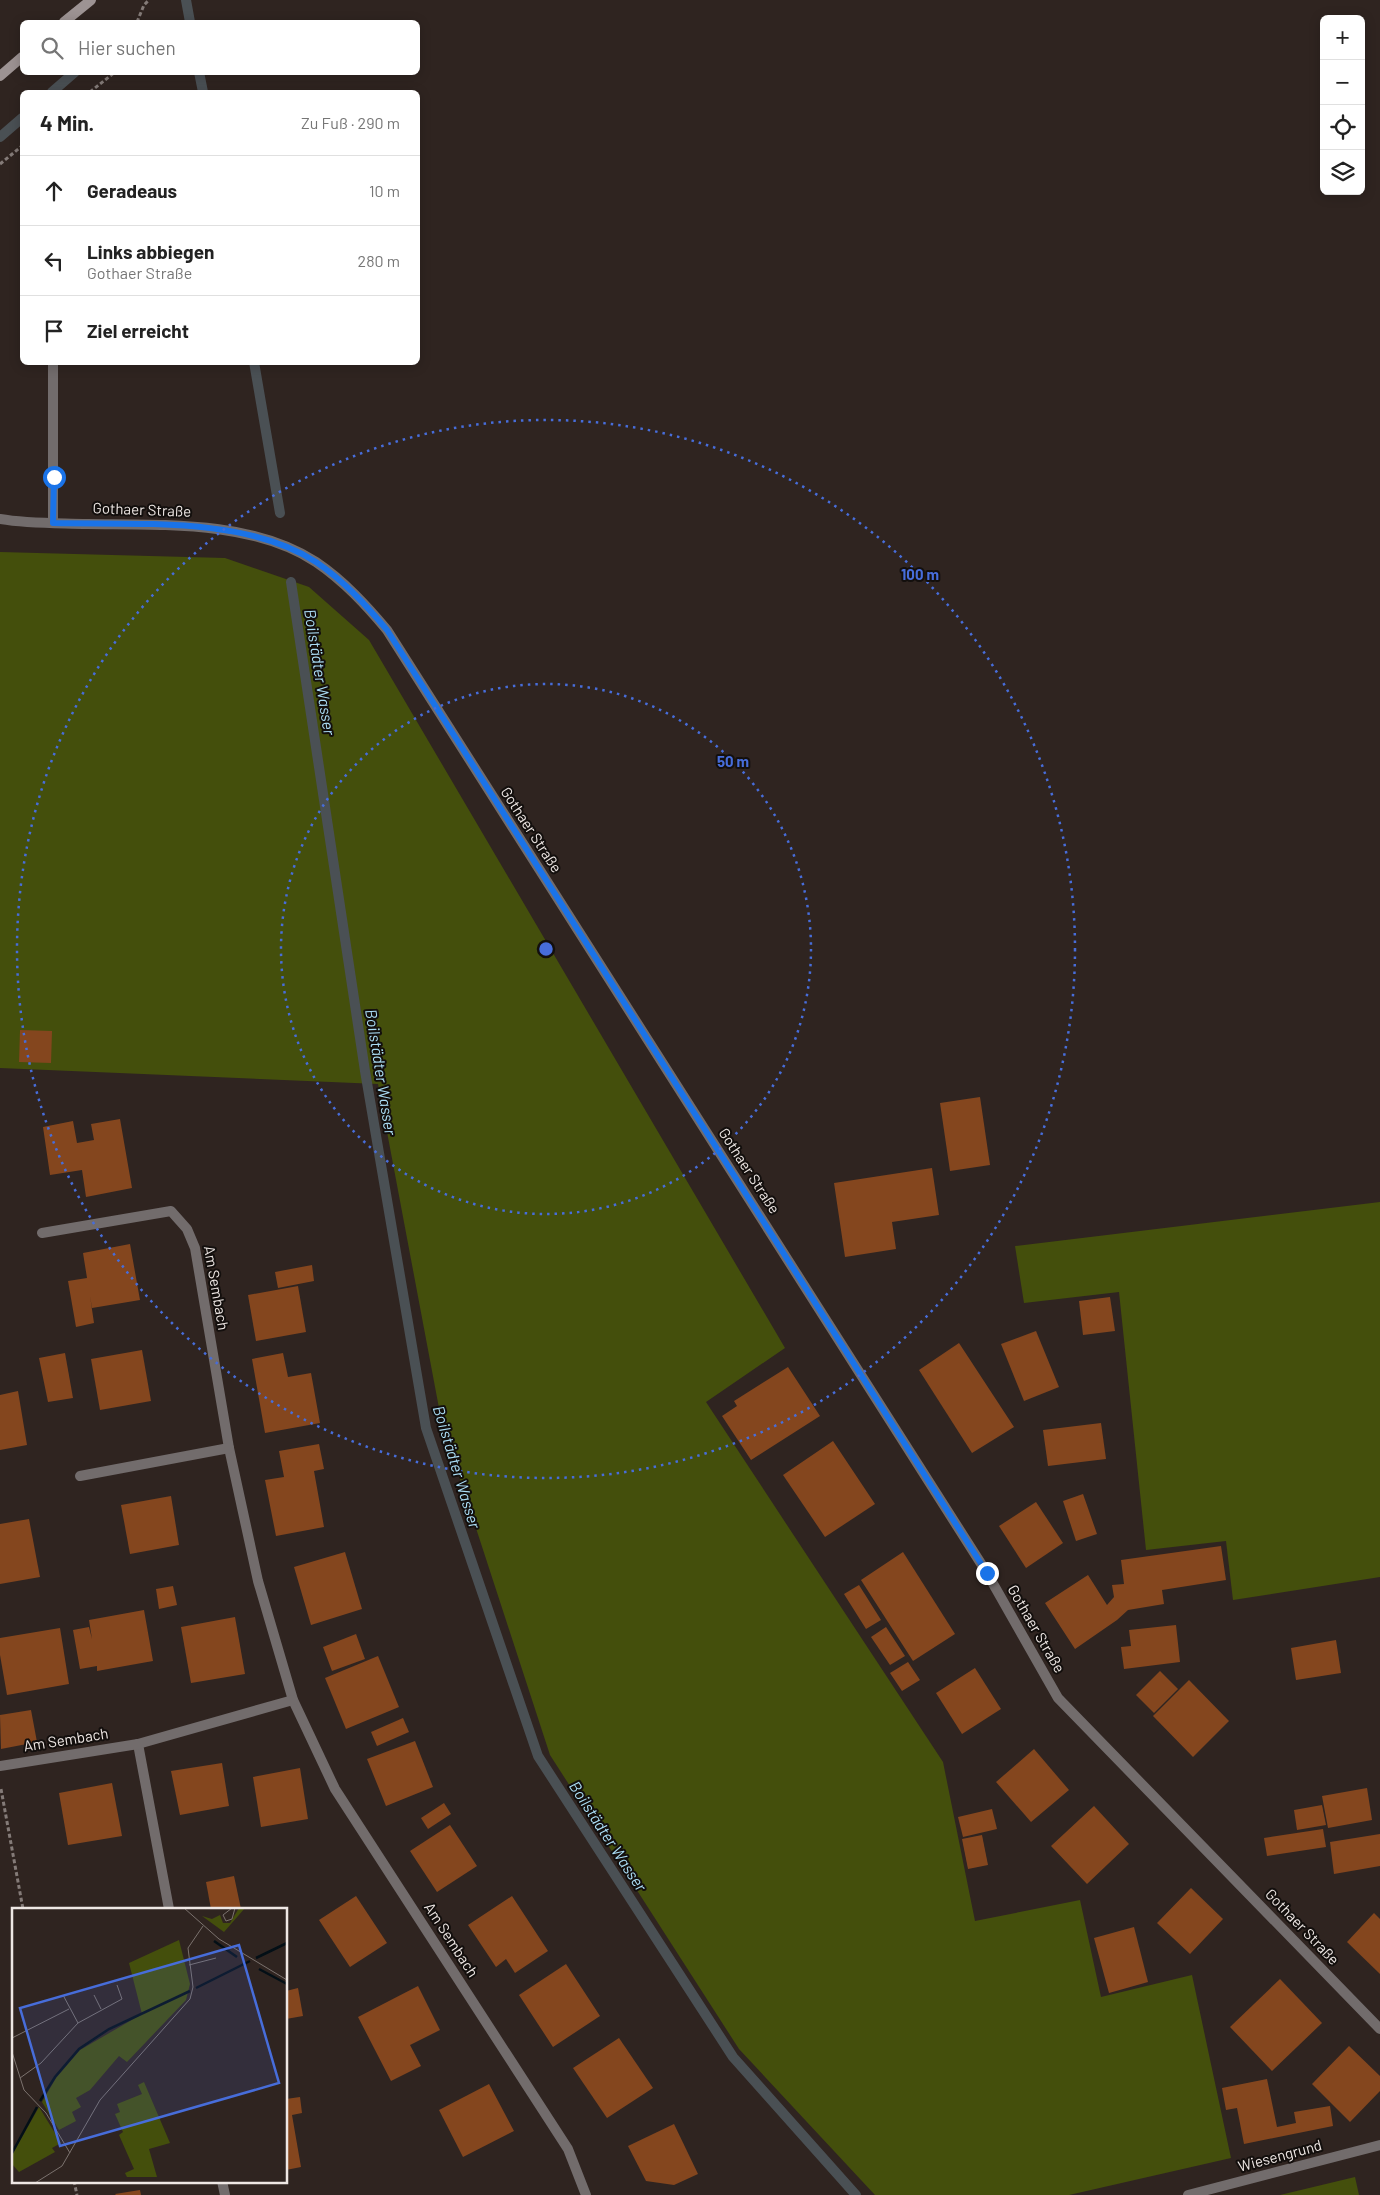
<!DOCTYPE html>
<html lang="de">
<meta charset="utf-8">
<style>
body{margin:0;font-family:Barlow,sans-serif;background:#f2f2f2;color:#222}
.controls{position:absolute;right:15px;top:15px;display:grid;overflow:hidden;border-radius:8px;box-shadow:0 2px 12px #0003}
.controls button{width:45px;height:45px;display:grid;place-items:center;padding:0;border:0;border-bottom:1px solid #e0e0e0;background:#fff;color:#222;font:25px sans-serif}
.stop{position:absolute;width:15px;height:15px;margin:-11px;border:4px solid #1a73e8;border-radius:50%;background:#fff}
.stop.end{background:#1a73e8;border-color:#fff;box-shadow:0 1px 5px #0008}
.list{margin:0;padding:0;list-style:none}
h2{display:flex;justify-content:space-between;align-items:center;height:65px;margin:0;padding:0 20px;font-size:21px}
h2 small{font-size:16px;font-weight:400;color:#767676}
.list li{display:grid;grid-template-columns:32px 1fr auto;gap:15px;align-items:center;box-sizing:border-box;height:70px;padding:0 20px;border-top:1px solid #e0e0e0}
.list b{display:block;font-size:19px;white-space:nowrap}
.list p{margin:0;font-size:16px;white-space:nowrap;color:#767676}
.list em{font-size:16px;font-style:normal;color:#767676}
.icon{flex:none;width:28px;height:28px;fill:none;stroke:currentColor;stroke-width:2;stroke-linecap:round;stroke-linejoin:round}
.map{position:relative;flex:none;width:1380px;height:2195px;overflow:hidden}
.search{position:absolute;background:#fff;box-shadow:0 2px 12px #0003;left:20px;top:20px;width:400px;height:55px;display:flex;align-items:center;gap:12px;box-sizing:border-box;padding:0 18px;border-radius:8px;color:#767676;font-size:19px}
.panel{position:absolute;background:#fff;box-shadow:0 2px 12px #0003;left:20px;top:90px;width:400px;height:275px;border-radius:8px}
.map>svg:first-child{display:block}
.green{fill:#444f0c}
.lines{fill:none;stroke-linecap:round;stroke-linejoin:round}
.stream{stroke:#4a5054;stroke-width:10}
.building{fill:#84461e}
.path{stroke:#847b78;stroke-width:3;stroke-dasharray:4 2.5;stroke-linecap:butt}
.lane{stroke:#726c6c;stroke-width:10}
.street{stroke:#726c6c;stroke-width:10}
.secondary{stroke:#9d9393;stroke-width:10}
.route{stroke:#1a73e8;stroke-width:6}
.ring{fill:none;stroke:#476dda;stroke-width:2.5;stroke-dasharray:2.5 5}
.labels{text-anchor:middle;stroke-width:4;stroke-linejoin:round;paint-order:stroke}
.street-label{font-size:15px;fill:#eee7e4;stroke:#130f0d}
.water-label{font-size:16px;font-style:italic;fill:#abddf5;stroke:#130f0d}
.inset-river{fill:none;stroke:#030f16;stroke-width:2.5}
.inset-road{fill:none;stroke:#7b726e;stroke-width:1}
.view{fill:#476dda;fill-opacity:0.15;stroke:#476dda;stroke-width:2.5}
.inset-edge{fill:none;stroke:#eee7e4;stroke-width:2.5}
.centre{fill:#476dda;stroke:#130f0d;stroke-width:2.5}
.ring-label{font-size:15px;text-anchor:middle;font-weight:bold;fill:#476dda;stroke:#130f0d;stroke-width:4;stroke-linejoin:round;paint-order:stroke}
</style>
<div class="map">
<svg width="1380" height="2195" viewBox="0 0 1380 2195">
<rect width="100%" height="100%" fill="#2f2420"/>
<g class="green">
<path d="M0 552 225 558 309 587 369 640 785 1348 706 1402 943 1762 975 1921 1080 1900 1101 1997 1192 1975 1231 2158 1069 2195H875L739 2049 550 1755 442 1424 378 1084 0 1068Z"/>
<path d="M1380 1202V1577L1233 1600 1226 1541 1146 1550 1119 1292 1024 1303 1015 1246Z"/>
<path d="M1355 2177 1359 2195H1280Z"/>
</g>
<g class="lines">
<g class="stream">
<path d="M186 0 190 22"/>
<path d="M199 72 203 92"/>
<path d="M52 92 75 72"/>
<path d="M0 137 22 118"/>
<path d="M254 362 280 513"/>
<path d="M291 582 365 1071 426 1428 538 1756 733 2057 856 2195"/>
</g>
</g>
<g class="building">
<path d="M20 1030 52 1031 51 1063 19 1062Z"/>
<path d="M980 1097 990 1165 950 1171 940 1103Z"/>
<path d="M120 1119 132 1188 86 1197 82 1170 50 1175 43 1127 73 1121 77 1143 94 1140 91 1124Z"/>
<path d="M932 1168 939 1215 892 1222 896 1249 845 1257 834 1183Z"/>
<path d="M130 1244 140 1300 92 1308 90 1296 94 1323 76 1327 68 1281 87 1278 83 1253Z"/>
<path d="M312 1265 314 1281 278 1288 275 1272Z"/>
<path d="M298 1286 306 1332 256 1341 248 1295Z"/>
<path d="M1110 1297 1115 1331 1083 1335 1079 1301Z"/>
<path d="M1036 1331 1059 1387 1024 1401 1001 1344Z"/>
<path d="M959 1343 1014 1427 972 1453 919 1370Z"/>
<path d="M142 1350 151 1401 100 1410 91 1359Z"/>
<path d="M65 1353 73 1398 48 1402 39 1358Z"/>
<path d="M283 1353 288 1377 311 1373 320 1423 265 1433 252 1359Z"/>
<path d="M788 1367 820 1416 751 1460 722 1416 737 1406 734 1401Z"/>
<path d="M18 1391 27 1445 0 1450V1395Z"/>
<path d="M1101 1423 1106 1459 1048 1466 1043 1430Z"/>
<path d="M833 1441 875 1504 825 1537 783 1475Z"/>
<path d="M319 1444 324 1469 314 1471 324 1527 276 1536 265 1480 284 1477 279 1451Z"/>
<path d="M1083 1494 1097 1534 1076 1541 1063 1501Z"/>
<path d="M171 1496 179 1545 130 1554 121 1505Z"/>
<path d="M1036 1502 1063 1543 1026 1568 999 1526Z"/>
<path d="M29 1519 40 1577 0 1584V1524Z"/>
<path d="M1221 1546 1226 1580 1162 1590 1164 1604 1128 1610 1117 1620 1075 1649 1045 1603 1088 1575 1107 1605 1114 1597 1112 1585 1124 1584 1121 1560Z"/>
<path d="M345 1552 362 1609 311 1625 294 1567Z"/>
<path d="M903 1552 955 1634 913 1661 861 1580Z"/>
<path d="M859 1585 881 1620 866 1629 844 1594Z"/>
<path d="M173 1586 177 1605 159 1609 156 1589Z"/>
<path d="M144 1610 153 1661 97 1671V1666L80 1669 73 1630 89 1627 92 1639 89 1620Z"/>
<path d="M235 1617 245 1674 191 1683 181 1627Z"/>
<path d="M1176 1625 1180 1662 1124 1669 1121 1647 1131 1646 1129 1630Z"/>
<path d="M886 1627 905 1656 890 1665 871 1637Z"/>
<path d="M60 1628 69 1684 7 1695 0 1655V1638Z"/>
<path d="M356 1634 365 1659 332 1671 323 1647Z"/>
<path d="M1336 1640 1341 1673 1296 1680 1291 1648Z"/>
<path d="M378 1656 399 1707 346 1729 325 1678Z"/>
<path d="M908 1662 920 1680 902 1691 890 1673Z"/>
<path d="M975 1668 1001 1709 962 1734 936 1693Z"/>
<path d="M1160 1671 1178 1689 1154 1713 1136 1695Z"/>
<path d="M1189 1680 1229 1721 1193 1757 1153 1716Z"/>
<path d="M31 1710 37 1742 1 1749 0 1715Z"/>
<path d="M403 1718 409 1732 377 1746 371 1732Z"/>
<path d="M415 1741 433 1787 386 1806 367 1759Z"/>
<path d="M1034 1749 1069 1790 1031 1822 996 1782Z"/>
<path d="M222 1763 229 1806 180 1815 171 1771Z"/>
<path d="M300 1768 308 1819 261 1827 253 1777Z"/>
<path d="M112 1783 122 1836 68 1845 59 1793Z"/>
<path d="M1367 1788 1372 1820 1328 1828 1322 1796Z"/>
<path d="M444 1803 451 1814 428 1829 421 1818Z"/>
<path d="M1322 1805 1326 1825 1297 1830 1294 1810Z"/>
<path d="M1094 1806 1129 1844 1087 1884 1051 1846Z"/>
<path d="M992 1809 997 1829 963 1837 958 1817Z"/>
<path d="M450 1825 477 1866 437 1892 410 1851Z"/>
<path d="M1323 1829 1326 1847 1267 1856 1264 1838Z"/>
<path d="M1380 1834V1866L1334 1874 1330 1842Z"/>
<path d="M982 1835 988 1865 968 1869 962 1839Z"/>
<path d="M234 1876 241 1909H211L206 1882Z"/>
<path d="M1191 1888 1223 1919 1190 1954 1157 1923Z"/>
<path d="M356 1896 387 1943 350 1967 319 1920Z"/>
<path d="M512 1896 548 1951 515 1973 506 1959 496 1967 468 1925Z"/>
<path d="M1374 1913 1380 1919V1974L1347 1942Z"/>
<path d="M1134 1927 1148 1982 1109 1993 1094 1938Z"/>
<path d="M566 1964 600 2016 553 2047 519 1995Z"/>
<path d="M1280 1979 1322 2023 1272 2071 1230 2027Z"/>
<path d="M418 1986 440 2030 410 2045 421 2066 391 2081 358 2017Z"/>
<path d="M298 1988 303 2016 286 2019V1991Z"/>
<path d="M619 2038 653 2088 607 2118 573 2068Z"/>
<path d="M1349 2046 1380 2076V2091L1350 2122 1312 2084Z"/>
<path d="M1267 2079 1277 2127 1296 2123 1294 2112 1330 2106 1333 2126 1244 2144 1237 2108 1226 2110 1222 2088Z"/>
<path d="M489 2084 514 2131 463 2157 439 2110Z"/>
<path d="M300 2097 302 2113 292 2115 301 2167 286 2170V2099Z"/>
<path d="M674 2124 698 2174 674 2185 646 2181 628 2146Z"/>
<path d="M140 2190 141 2195H116L115 2194Z"/>
</g>
<g class="lines">
<g class="path">
<path d="M137 22 144 5 149 0"/>
<path d="M90 92 115 72"/>
<path d="M0 164 22 146"/>
<path d="M1 1789 23 1909"/>
<path d="M74 2181 77 2195"/>
</g>
<path class="lane" d="M53 362V523"/>
<g class="street">
<path d="M0 519C28 524 58 523 87 524 161 525 252 520 316 562 344 581 366 605 387 630L987 1573 1058 1698 1380 2029"/>
<path d="M42 1233 171 1211 187 1229 195 1248 229 1448 258 1581 293 1700 335 1789 568 2149 586 2195"/>
<path d="M80 1476 229 1448"/>
<path d="M138 1744 169 1909"/>
<path d="M0 1766 138 1744 293 1700"/>
<path d="M222 2181 225 2195"/>
<path d="M1188 2195 1380 2145"/>
</g>
<g class="secondary">
<path d="M64 22 91 0"/>
<path d="M0 76 22 57"/>
</g>
</g>
<g class="lines">
<path class="route" d="M54 477 53 523C134 525 246 516 316 562 344 581 366 605 387 630L987 1573"/>
</g>
<g class="ring">
<circle cx="546" cy="949" r="265"/>
<circle cx="546" cy="949" r="529"/>
</g>
<g class="labels">
<g class="street-label">
<text transform="translate(142 510) rotate(2)" y="5">Gothaer Straße</text>
<text transform="translate(531 830) rotate(57)" y="5">Gothaer Straße</text>
<text transform="translate(749 1171) rotate(57)" y="5">Gothaer Straße</text>
<text transform="translate(216 1288) rotate(80)" y="5">Am Sembach</text>
<text transform="translate(1036 1629) rotate(60)" y="5">Gothaer Straße</text>
<text transform="translate(66 1740) rotate(-9)" y="5">Am Sembach</text>
<text transform="translate(1302 1927) rotate(46)" y="5">Gothaer Straße</text>
<text transform="translate(451 1940) rotate(57)" y="5">Am Sembach</text>
<text transform="translate(1280 2156) rotate(-15)" y="5">Wiesengrund</text>
</g>
<g class="water-label">
<text transform="translate(320 672) rotate(81)" y="6">Boilstädter Wasser</text>
<text transform="translate(381 1072) rotate(81)" y="6">Boilstädter Wasser</text>
<text transform="translate(457 1467) rotate(73)" y="6">Boilstädter Wasser</text>
<text transform="translate(608 1836) rotate(57)" y="6">Boilstädter Wasser</text>
</g>
</g>
<g transform="translate(12 1908)">
<rect width="275" height="275" fill="#2f2420"/>
<path d="M227 0H233L212 24 190 8 200 11 208 7 211 15H218ZM167 32 178 76 174 92 115 154 107 148 78 182 64 190 69 199 60 204 64 213 47 222 30 194 44 170 68 142 130 106 117 55ZM132 174 158 235 137 241 145 269H115L113 265 122 261 107 227 111 224 103 206 108 204 105 196 130 186 126 177ZM27 199 49 235 40 240 43 244 7 264 0 256V247Z" fill="#444f0c"/>
<path class="inset-river" d="M202 33 225 49M244 50 275 35M247 61 275 76M184 80 238 53M28 193 43 169 67 141 97 121 178 83M0 245 25 199"/>
<path class="inset-road" d="M172 0 207 31 275 72M220 0 211 7 214 13 220 11 223 0M177 57 204 50M51 87 66 115M82 87 89 101M0 130 57 101M0 144 12 182 34 205 58 245M8 170 29 155 66 115 110 91 105 77M23 275 50 258 88 192 178 91 181 79 176 40 191 18"/>
<path class="view" d="M227 37 267 175 48 238 8 100Z"/>
<rect width="275" height="275" class="inset-edge"/>
</g>
<circle cx="546" cy="949" r="8" class="centre"/>
<g class="ring-label">
<text x="920" y="580">100 m</text>
<text x="733" y="767">50 m</text>
</g>
</svg>
<div class="controls">
<button>+</button>
<button>−</button>
<button><svg class="icon" aria-label="locate" viewBox="0 0 24 24"><circle cx="12" cy="12" r="6"/><path d="M12 2v4M12 18v4M2 12h4M18 12h4"/></svg></button>
<button><svg class="icon" aria-label="layers" viewBox="0 0 24 24"><path d="M12 4l9 5-9 5-9-5zM3 14l9 5 9-5"/></svg></button>
</div>
<div class="stop" style="left:54px;top:477px"></div>
<div class="stop end" style="left:987px;top:1573px"></div>
<div class="search"><svg class="icon" aria-label="search" viewBox="0 0 24 24"><circle cx="10" cy="10" r="6"/><path d="M15 15l6 6"/></svg>Hier suchen</div>
<section class="panel">
<h2>4 Min.<small>Zu Fuß · 290 m</small></h2>
<ul class="list">
<li><svg class="icon" aria-label="ahead" viewBox="0 0 24 24"><path d="M12 20V5M6 11l6-6 6 6"/></svg><div><b>Geradeaus</b></div><em>10 m</em></li>
<li><svg class="icon" aria-label="left" viewBox="0 0 24 24"><path d="M17 20v-9H6M10 6l-5 5 5 5"/></svg><div><b>Links abbiegen</b><p>Gothaer Straße</p></div><em>280 m</em></li>
<li><svg class="icon" aria-label="arrive" viewBox="0 0 24 24"><path d="M6 21V4h12l-3 4 3 4H6"/></svg><div><b>Ziel erreicht</b></div></li>
</ul>
</section>
</div>
